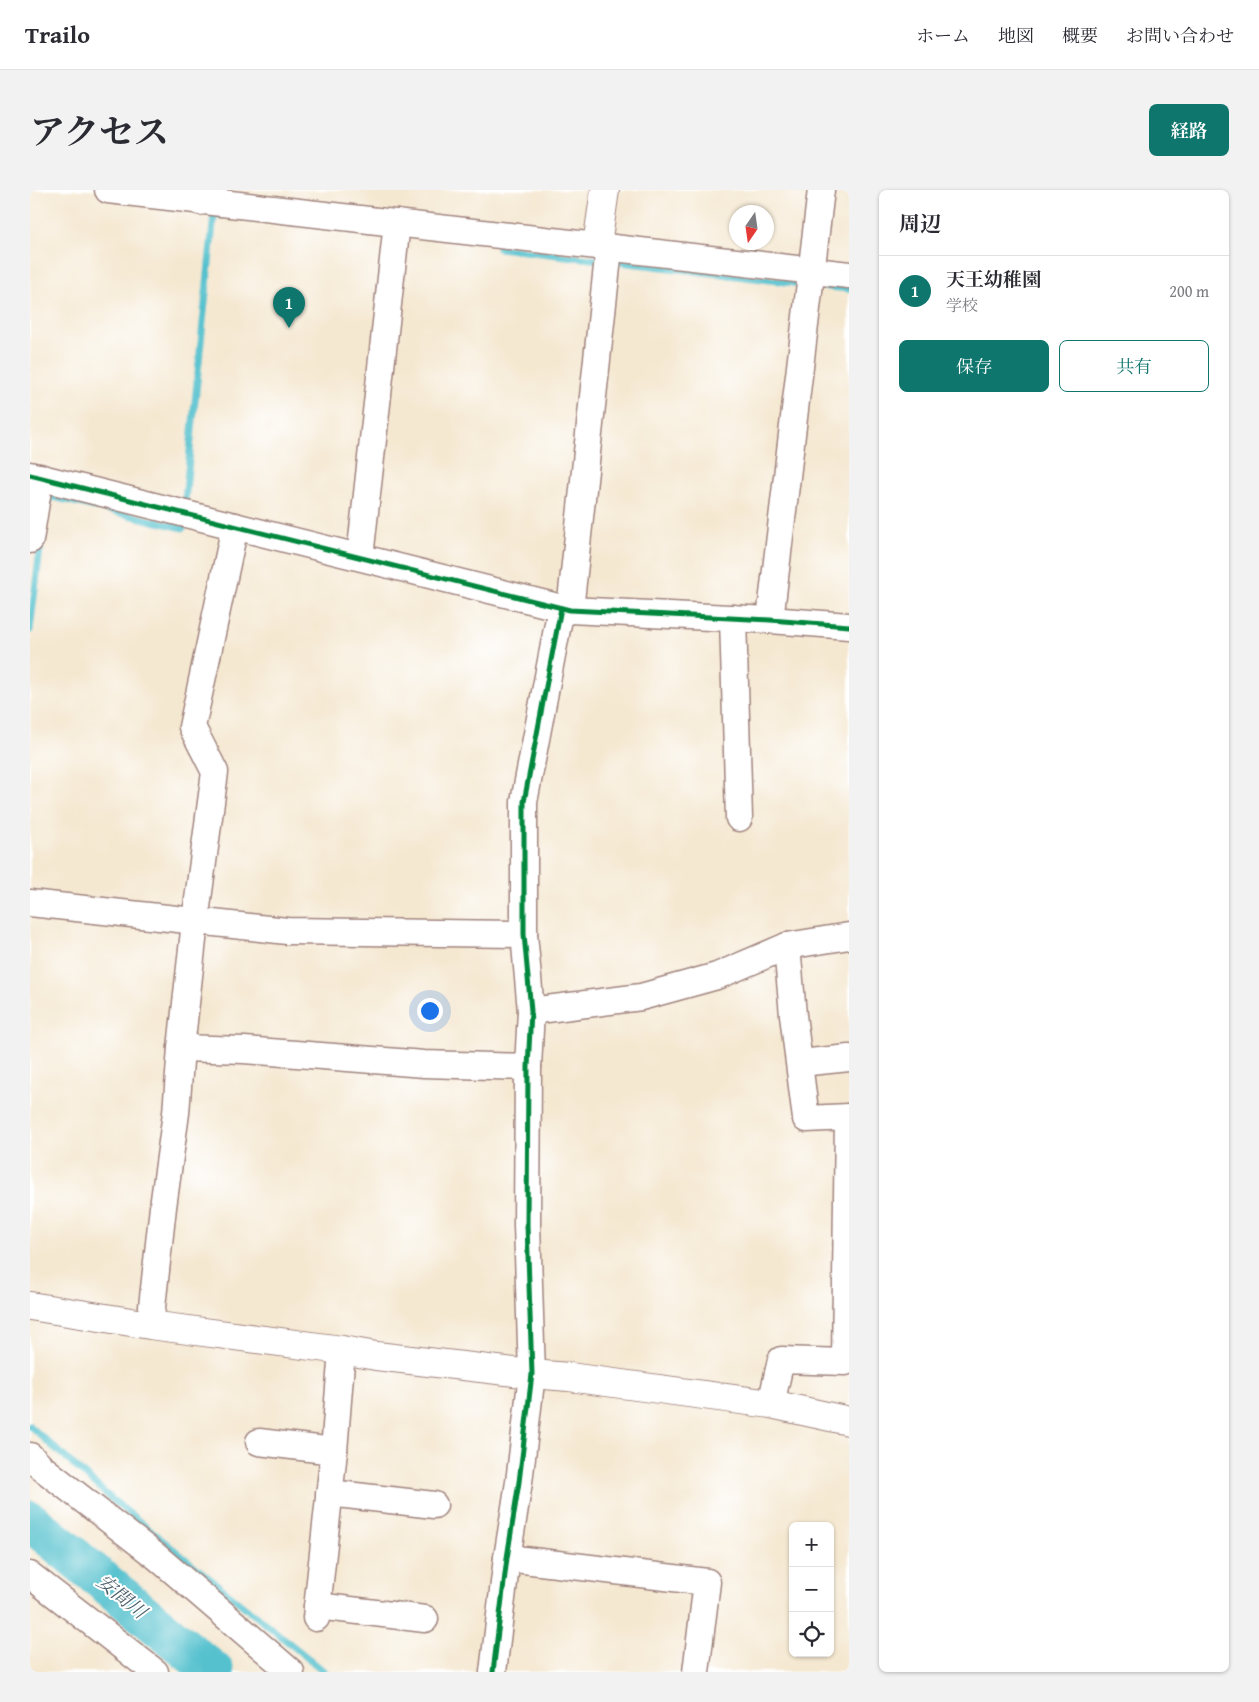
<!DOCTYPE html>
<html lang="ja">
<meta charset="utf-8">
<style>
body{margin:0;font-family:"Gentium Book Plus","Noto Serif JP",serif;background:#f2f2f3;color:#2b2b33}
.controls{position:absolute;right:15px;bottom:15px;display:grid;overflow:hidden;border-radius:8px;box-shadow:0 1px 4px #0004}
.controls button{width:45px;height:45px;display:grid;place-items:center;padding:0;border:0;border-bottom:1px solid #e1e1e2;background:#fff;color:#2b2b33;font:25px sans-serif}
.compass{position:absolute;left:699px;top:15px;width:45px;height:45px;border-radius:50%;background:#fff;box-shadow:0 1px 4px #0004;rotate:193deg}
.you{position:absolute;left:399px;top:820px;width:18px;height:18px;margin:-12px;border:4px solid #fff;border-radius:50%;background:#1a73e8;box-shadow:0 0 0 8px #1a73e833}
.badge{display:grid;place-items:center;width:32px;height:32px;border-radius:50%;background:#0f766e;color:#fff;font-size:16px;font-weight:700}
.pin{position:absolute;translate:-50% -41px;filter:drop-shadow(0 1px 2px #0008)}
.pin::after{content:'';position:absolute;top:26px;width:18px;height:15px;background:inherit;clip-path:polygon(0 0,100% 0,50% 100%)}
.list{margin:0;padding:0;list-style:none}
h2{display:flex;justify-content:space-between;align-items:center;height:65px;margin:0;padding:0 20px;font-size:21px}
h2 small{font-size:16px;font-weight:400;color:#7c7c81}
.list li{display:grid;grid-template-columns:32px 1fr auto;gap:15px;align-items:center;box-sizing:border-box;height:70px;padding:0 20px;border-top:1px solid #e1e1e2}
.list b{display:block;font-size:19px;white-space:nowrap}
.list p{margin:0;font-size:16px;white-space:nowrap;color:#7c7c81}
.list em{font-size:16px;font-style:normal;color:#7c7c81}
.actions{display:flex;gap:10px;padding:15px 20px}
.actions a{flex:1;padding:11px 0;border:1px solid #0f766e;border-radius:8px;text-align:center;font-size:18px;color:#0f766e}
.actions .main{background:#0f766e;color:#fff}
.icon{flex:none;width:28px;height:28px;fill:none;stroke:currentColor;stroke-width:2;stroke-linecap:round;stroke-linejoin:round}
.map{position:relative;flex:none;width:819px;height:1482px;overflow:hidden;border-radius:8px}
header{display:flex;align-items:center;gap:30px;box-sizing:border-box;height:70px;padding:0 25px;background:#fff;border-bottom:1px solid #e1e1e2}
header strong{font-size:24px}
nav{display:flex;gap:28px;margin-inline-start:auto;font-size:18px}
.intro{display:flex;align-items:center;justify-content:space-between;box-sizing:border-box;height:120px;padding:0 30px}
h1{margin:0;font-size:35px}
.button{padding:12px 22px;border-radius:8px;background:#0f766e;color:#fff;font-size:18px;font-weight:700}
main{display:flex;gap:30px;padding:0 30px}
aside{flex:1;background:#fff;border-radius:8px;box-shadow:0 1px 4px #0004}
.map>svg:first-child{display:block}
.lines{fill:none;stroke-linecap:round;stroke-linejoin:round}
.stream{stroke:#54c1ce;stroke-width:7}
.river{stroke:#54c1ce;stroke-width:41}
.minor-casing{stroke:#a0847e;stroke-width:29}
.tertiary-casing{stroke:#a0847e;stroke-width:30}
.minor{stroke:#fff;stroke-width:26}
.tertiary{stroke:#fff;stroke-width:28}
.cycleway-casing{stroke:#fff;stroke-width:8}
.cycleway{stroke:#00873e;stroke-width:5}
.labels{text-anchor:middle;stroke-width:4;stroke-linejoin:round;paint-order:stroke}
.water-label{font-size:19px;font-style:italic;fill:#4e606c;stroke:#fff}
</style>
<header>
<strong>Trailo</strong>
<nav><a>ホーム</a><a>地図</a><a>概要</a><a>お問い合わせ</a></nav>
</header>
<div class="intro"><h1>アクセス</h1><a class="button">経路</a></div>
<main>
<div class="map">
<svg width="819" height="1482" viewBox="0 0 819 1482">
<rect width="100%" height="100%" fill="#fff"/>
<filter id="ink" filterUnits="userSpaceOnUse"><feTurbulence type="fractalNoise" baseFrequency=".02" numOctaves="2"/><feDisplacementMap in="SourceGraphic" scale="10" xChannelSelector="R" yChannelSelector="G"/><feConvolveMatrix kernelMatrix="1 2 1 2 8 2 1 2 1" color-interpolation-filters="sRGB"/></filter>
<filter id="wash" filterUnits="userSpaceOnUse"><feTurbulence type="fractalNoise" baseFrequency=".0096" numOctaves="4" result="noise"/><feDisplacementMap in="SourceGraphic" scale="20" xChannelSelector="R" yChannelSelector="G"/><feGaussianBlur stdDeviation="1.12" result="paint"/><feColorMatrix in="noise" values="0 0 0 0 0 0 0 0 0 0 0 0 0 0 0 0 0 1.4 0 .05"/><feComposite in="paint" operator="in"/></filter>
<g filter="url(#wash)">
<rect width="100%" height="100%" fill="#f5e8d1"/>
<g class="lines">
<g class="stream">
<path d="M469 58 569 70"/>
<path d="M590 72 772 94"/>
<path d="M789 96 819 99"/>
<path d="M155 310 184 24 192 25"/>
<path d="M18 314 19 306 153 338"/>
<path d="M0 440 11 351"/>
<path d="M0 1236 84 1311 295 1482"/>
</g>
<path class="river" d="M0 1331 184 1482"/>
</g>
</g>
<g filter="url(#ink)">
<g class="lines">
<defs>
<g id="minor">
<path d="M78 0 819 85"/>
<path d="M0 285 540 420 740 430 819 436"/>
<path d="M0 350 10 287"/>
<path d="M330 367 367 33"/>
<path d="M540 420 579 58"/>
<path d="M703 428 709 628"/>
<path d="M740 430 791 0"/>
<path d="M0 713 257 741 494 744"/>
<path d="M757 756 763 825 776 929 819 927"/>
<path d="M501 821 611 807 687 786 757 756 819 746"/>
<path d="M151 858 214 860 394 874 498 877"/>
<path d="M770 873 819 868"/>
<path d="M120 1135 133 1017 146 923 151 858 165 732 185 582 162 537 205 336"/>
<path d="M741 1214 751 1170 815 1172 818 927"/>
<path d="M229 1252 304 1261"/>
<path d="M0 1266 11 1277 127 1367 261 1482"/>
<path d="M299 1303 404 1315"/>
<path d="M477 1368 677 1392 666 1482"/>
<path d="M0 1385 125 1482"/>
<path d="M287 1416 395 1429"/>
<path d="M286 1428 304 1261 312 1160"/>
<path d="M463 1482 477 1368 489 1292 502 1184 497 1035 498 877 501 821 494 744V612L531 418"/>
</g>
<g id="tertiary">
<path d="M170 11 171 0"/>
<path d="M567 55 575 0"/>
<path d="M0 1116 120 1135 312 1160 346 1166 502 1184 539 1187 741 1214 819 1231"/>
</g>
</defs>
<use href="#minor" class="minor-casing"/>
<use href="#tertiary" class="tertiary-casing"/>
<use href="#minor" class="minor"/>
<use href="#tertiary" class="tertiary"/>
<defs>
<g id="cycleway">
<path d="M0 285 540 420 740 430 819 436"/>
<path d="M463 1482 477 1368 489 1292 502 1184 497 1035 498 877 501 821 494 744V612L531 418"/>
</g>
</defs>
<use href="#cycleway" class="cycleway-casing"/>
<use href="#cycleway" class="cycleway"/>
</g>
</g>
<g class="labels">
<g class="water-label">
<text transform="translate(92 1406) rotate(39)" y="7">安間川</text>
</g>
</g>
</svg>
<div class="controls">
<button>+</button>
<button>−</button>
<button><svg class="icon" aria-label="locate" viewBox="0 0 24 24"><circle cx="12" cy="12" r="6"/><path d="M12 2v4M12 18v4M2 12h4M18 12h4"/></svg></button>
</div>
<svg class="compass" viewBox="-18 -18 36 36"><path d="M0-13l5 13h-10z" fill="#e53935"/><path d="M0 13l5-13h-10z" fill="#7c7c81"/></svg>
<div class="you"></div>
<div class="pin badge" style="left:259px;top:138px">1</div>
</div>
<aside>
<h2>周辺<small></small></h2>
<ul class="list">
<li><span class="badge">1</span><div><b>天王幼稚園</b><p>学校</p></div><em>200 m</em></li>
</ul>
<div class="actions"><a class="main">保存</a><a>共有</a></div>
</aside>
</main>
